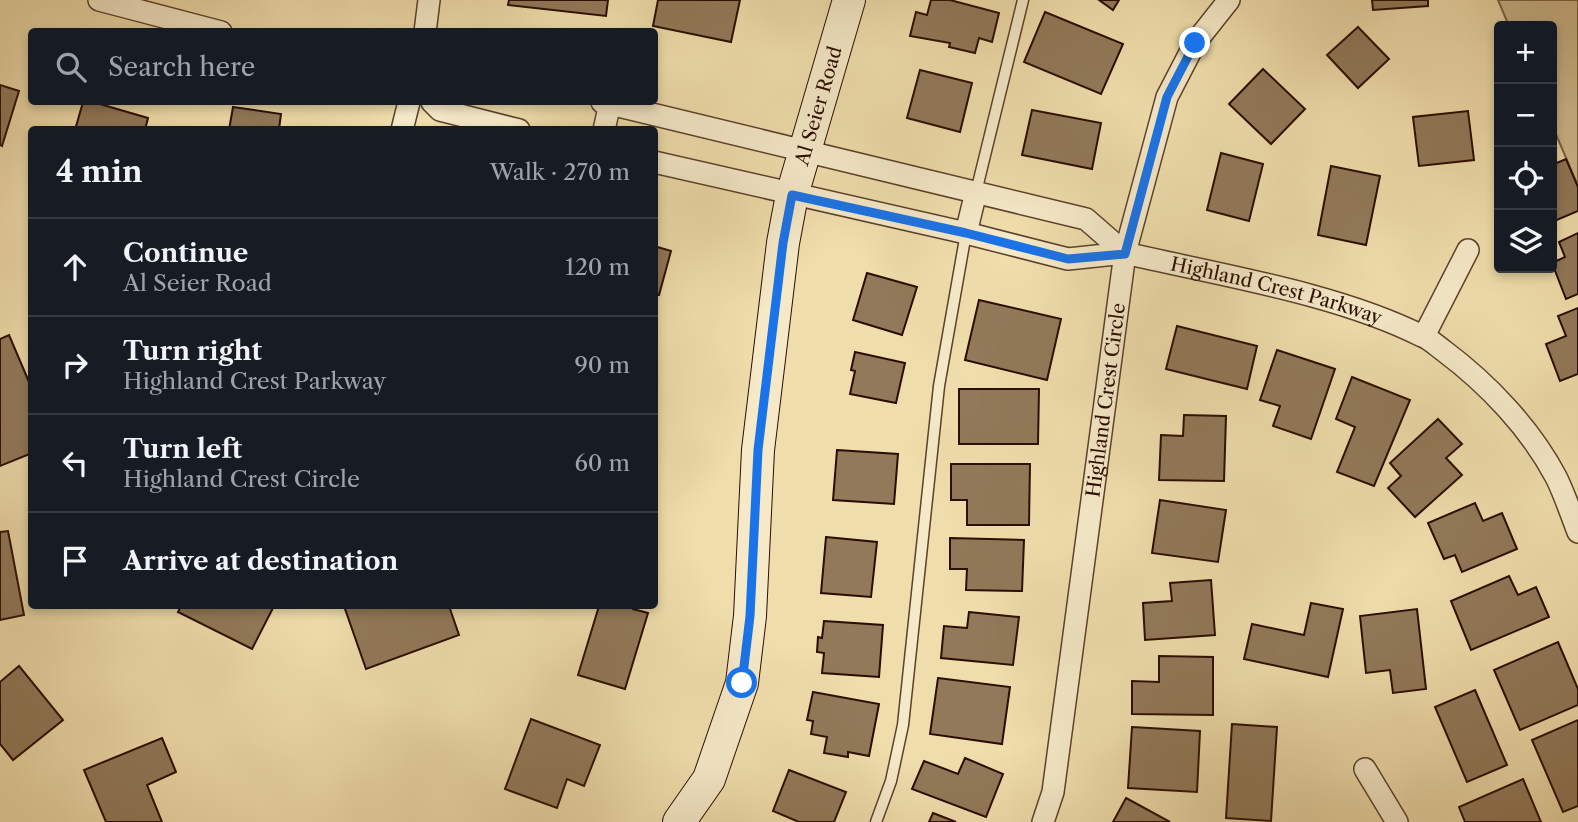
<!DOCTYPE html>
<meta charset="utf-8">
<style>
body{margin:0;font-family:"Libre Caslon Text",serif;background:#20242c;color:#f1f3f6}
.controls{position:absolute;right:21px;top:21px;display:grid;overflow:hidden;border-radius:7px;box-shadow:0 4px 10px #0003}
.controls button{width:63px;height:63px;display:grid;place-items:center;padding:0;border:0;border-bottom:2px solid #363941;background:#171b24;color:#f1f3f6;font:35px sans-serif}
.stop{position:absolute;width:21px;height:21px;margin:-16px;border:5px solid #1a73e8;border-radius:50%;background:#fff}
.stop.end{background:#1a73e8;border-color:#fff;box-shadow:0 2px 7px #0008}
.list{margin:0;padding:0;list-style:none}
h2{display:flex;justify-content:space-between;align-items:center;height:91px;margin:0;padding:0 28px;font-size:30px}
h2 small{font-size:23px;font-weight:400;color:#9ea1a6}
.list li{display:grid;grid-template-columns:46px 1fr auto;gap:21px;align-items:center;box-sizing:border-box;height:98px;padding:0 28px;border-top:2px solid #363941}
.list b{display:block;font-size:26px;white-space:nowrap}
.list p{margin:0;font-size:23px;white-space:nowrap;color:#9ea1a6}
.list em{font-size:23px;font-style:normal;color:#9ea1a6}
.icon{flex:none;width:38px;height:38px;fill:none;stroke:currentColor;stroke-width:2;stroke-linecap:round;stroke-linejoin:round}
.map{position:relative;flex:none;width:1578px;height:822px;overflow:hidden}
.search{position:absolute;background:#171b24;box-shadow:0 4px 10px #0003;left:28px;top:28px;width:630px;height:77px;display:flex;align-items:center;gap:18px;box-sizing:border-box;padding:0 24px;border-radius:7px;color:#9ea1a6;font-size:26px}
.panel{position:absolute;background:#171b24;box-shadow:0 4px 10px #0003;left:28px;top:126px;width:630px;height:483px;border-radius:7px}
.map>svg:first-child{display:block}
.green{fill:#ceba8e;stroke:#7c6447;stroke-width:2}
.building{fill:#917959;stroke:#2b0d00;stroke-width:2}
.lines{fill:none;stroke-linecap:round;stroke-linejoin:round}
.lane-casing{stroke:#5c412b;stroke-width:13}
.street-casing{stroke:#5c412b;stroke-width:24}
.secondary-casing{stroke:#2b0d00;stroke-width:34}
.lane{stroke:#f5e9c8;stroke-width:10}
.street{stroke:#f5e9c8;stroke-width:21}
.secondary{stroke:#f5e9c8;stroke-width:32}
.route{stroke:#1a73e8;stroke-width:9}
.labels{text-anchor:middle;stroke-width:7;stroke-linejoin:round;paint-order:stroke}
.street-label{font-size:19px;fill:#2b0d00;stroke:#f5e9c8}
</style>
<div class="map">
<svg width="1578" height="822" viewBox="0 0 1578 822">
<rect width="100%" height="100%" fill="#efddab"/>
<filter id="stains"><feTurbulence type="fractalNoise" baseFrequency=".00286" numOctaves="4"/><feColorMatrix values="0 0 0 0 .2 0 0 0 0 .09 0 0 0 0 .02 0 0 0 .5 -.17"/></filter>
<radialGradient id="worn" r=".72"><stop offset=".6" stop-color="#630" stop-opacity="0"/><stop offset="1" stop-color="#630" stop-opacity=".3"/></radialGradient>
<path class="green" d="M1498 0H1578V186L1552 125V26H1509Z"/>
<g class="building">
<path d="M509 0H608L606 16 508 5Z"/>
<path d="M658 0H740L731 42 653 26Z"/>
<path d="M931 0H950L999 13 992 42 979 38 975 53 949 47 950 43 910 36 916 12 927 15Z"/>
<path d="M1099 0H1119L1113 10Z"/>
<path d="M1372 0H1428V6L1373 10Z"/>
<path d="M1045 12 1123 44 1101 94 1024 62Z"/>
<path d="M1358 27 1389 59 1358 88 1327 55Z"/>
<path d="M1263 69 1305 109 1271 144 1229 104Z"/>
<path d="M920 70 972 83 960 132 907 118Z"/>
<path d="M0 85 19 91 2 146 0 145Z"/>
<path d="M83 102H93L148 118 145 130H75Z"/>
<path d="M233 107 281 114 279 129 281 130H229Z"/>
<path d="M1032 110 1101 123 1092 169 1022 155Z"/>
<path d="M1468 111 1474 160 1419 166 1413 117Z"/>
<path d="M1221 153 1263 164 1249 221 1207 210Z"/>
<path d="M1566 159 1578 187V211L1552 222V165Z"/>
<path d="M1331 166 1380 176 1366 245 1318 235Z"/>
<path d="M1578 233V294L1566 299 1552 263 1565 257 1559 242Z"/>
<path d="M654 246 671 251 659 295 654 294Z"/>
<path d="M867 273 917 287 902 335 853 320Z"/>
<path d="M979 300 1061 319 1047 380 965 360Z"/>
<path d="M1578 308V374L1560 381 1546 344 1566 336 1558 316Z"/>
<path d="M1177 326 1257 346 1247 389 1166 369Z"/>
<path d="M9 335 32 389V453L0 466V339Z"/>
<path d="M1277 350 1335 369 1311 439 1273 426 1280 406 1260 400Z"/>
<path d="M855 352 905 363 896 403 850 394 855 371 851 370Z"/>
<path d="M1352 377 1410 400 1374 486 1337 472 1355 427 1336 419Z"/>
<path d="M959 389H1039L1038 444H959Z"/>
<path d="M1184 415 1226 416 1224 481 1159 480 1161 435 1183 436Z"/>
<path d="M654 417H657L656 503H654Z"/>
<path d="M1438 419 1462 444 1446 458 1462 475 1415 517 1388 488 1401 476 1390 463Z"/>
<path d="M837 450 898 454 894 504 833 500Z"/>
<path d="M951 464H1030L1029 525H967V500H951Z"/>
<path d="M1160 500 1226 510 1218 562 1152 553Z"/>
<path d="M1475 503 1483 521 1502 513 1517 549 1462 572 1455 555 1444 559 1428 523Z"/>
<path d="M8 531 24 615 0 620V532Z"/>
<path d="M826 537 877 542 871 597 821 593Z"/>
<path d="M950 538 1024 540 1022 591 966 590 967 569H950Z"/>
<path d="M1509 576 1518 595 1536 587 1549 617 1471 650 1451 601Z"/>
<path d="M1211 580 1215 635 1145 640 1143 603 1172 601 1170 583Z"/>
<path d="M1311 603 1343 609 1328 677 1244 659 1252 624 1304 635Z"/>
<path d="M181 606H274L252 649 178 612Z"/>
<path d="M344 606H449L459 635 366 669Z"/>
<path d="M599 606H634L633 609 648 613 625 689 578 675Z"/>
<path d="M1417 609 1426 689 1393 693 1390 670 1366 673 1360 616Z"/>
<path d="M969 612 1019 617 1013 665 941 658 944 626 967 628Z"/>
<path d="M824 621 883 625 879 677 822 673 824 653 817 652 818 637 822 638Z"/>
<path d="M1558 642 1578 689V705L1520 730 1494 670Z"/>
<path d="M1159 656 1213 657V715L1132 714V681L1159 682Z"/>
<path d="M19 666 63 720 13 760 0 744V682Z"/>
<path d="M938 678 1010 687 1002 744 930 734Z"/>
<path d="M1475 690 1507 765 1467 782 1435 707Z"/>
<path d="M813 692 879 704 869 756 848 752V757L824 753 827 737 811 734 813 721 807 720Z"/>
<path d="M531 719 600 745 584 786 567 779 557 808 505 789Z"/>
<path d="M1578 720V806L1563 812 1532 740Z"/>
<path d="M1232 724 1277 727 1271 821 1226 818Z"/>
<path d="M1132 727 1200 731 1197 792 1128 788Z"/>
<path d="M162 738 176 772 147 785 162 822H106L84 770Z"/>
<path d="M965 758 1003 774 986 817 912 789 924 761 958 774Z"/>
<path d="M789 770 846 792 834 822H799L773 811Z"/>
<path d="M1523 779 1541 822H1465L1459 807Z"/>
<path d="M1126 798 1170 822H1113Z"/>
<path d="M933 813 956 822H929Z"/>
</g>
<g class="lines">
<defs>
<g id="lane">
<path d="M976 192 1023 0"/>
<path d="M876 822 891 781 903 725 939 386 966 233"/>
</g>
<g id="street">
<path d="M99 0 221 32"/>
<path d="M425 32 429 0"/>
<path d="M432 102 440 110 519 130"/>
<path d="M602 102 1086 219 1125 253 1068 259 966 233 654 162"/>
<path d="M402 130 409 102"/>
<path d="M604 130 610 103"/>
<path d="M966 233 976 192"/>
<path id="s1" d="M1125 253C1219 275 1336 293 1422 336 1430 339 1437 346 1444 351 1488 384 1530 428 1556 477 1565 495 1571 514 1578 532"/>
<path d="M1424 336 1468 250"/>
<path d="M1365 769 1397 822"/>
<path id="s2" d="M1043 822 1053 792 1125 253 1167 97 1195 43 1229 0"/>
</g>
<g id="secondary">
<path id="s3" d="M679 822 709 779 742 683 750 616 758 450 783 243 792 195 849 0"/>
</g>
</defs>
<use href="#lane" class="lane-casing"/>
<use href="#street" class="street-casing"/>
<use href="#secondary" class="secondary-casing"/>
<use href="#lane" class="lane"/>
<use href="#street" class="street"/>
<use href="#secondary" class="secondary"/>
</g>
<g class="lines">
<path class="route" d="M742 683 750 616 758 450 783 243 792 195 966 233 1068 259 1125 254 1167 97 1195 43"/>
</g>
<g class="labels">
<g class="street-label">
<text dy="7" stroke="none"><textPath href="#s3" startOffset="738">Al Seier Road</textPath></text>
<text dy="7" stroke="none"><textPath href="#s1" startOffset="156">Highland Crest Parkway</textPath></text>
<text dy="7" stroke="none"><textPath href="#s2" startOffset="427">Highland Crest Circle</textPath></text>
</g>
</g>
<rect width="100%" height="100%" filter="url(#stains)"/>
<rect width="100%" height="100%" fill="url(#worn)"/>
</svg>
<div class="controls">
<button>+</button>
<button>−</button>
<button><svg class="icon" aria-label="locate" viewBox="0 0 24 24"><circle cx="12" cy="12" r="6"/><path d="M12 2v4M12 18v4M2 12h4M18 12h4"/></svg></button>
<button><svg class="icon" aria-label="layers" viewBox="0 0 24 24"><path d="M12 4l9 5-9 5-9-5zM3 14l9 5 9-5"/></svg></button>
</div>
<div class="stop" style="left:742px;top:683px"></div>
<div class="stop end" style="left:1195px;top:43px"></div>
<div class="search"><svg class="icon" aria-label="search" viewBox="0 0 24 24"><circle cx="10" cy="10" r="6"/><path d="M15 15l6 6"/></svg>Search here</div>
<section class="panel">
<h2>4 min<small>Walk · 270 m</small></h2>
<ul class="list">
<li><svg class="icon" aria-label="ahead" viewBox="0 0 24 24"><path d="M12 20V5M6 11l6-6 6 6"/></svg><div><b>Continue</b><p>Al Seier Road</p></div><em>120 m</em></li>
<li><svg class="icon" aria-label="right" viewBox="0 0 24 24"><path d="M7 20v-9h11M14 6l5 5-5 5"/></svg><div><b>Turn right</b><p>Highland Crest Parkway</p></div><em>90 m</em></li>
<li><svg class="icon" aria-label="left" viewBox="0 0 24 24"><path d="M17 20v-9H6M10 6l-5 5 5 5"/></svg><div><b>Turn left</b><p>Highland Crest Circle</p></div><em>60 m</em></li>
<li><svg class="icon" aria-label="arrive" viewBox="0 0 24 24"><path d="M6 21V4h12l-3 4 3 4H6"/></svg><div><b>Arrive at destination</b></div></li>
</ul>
</section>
</div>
